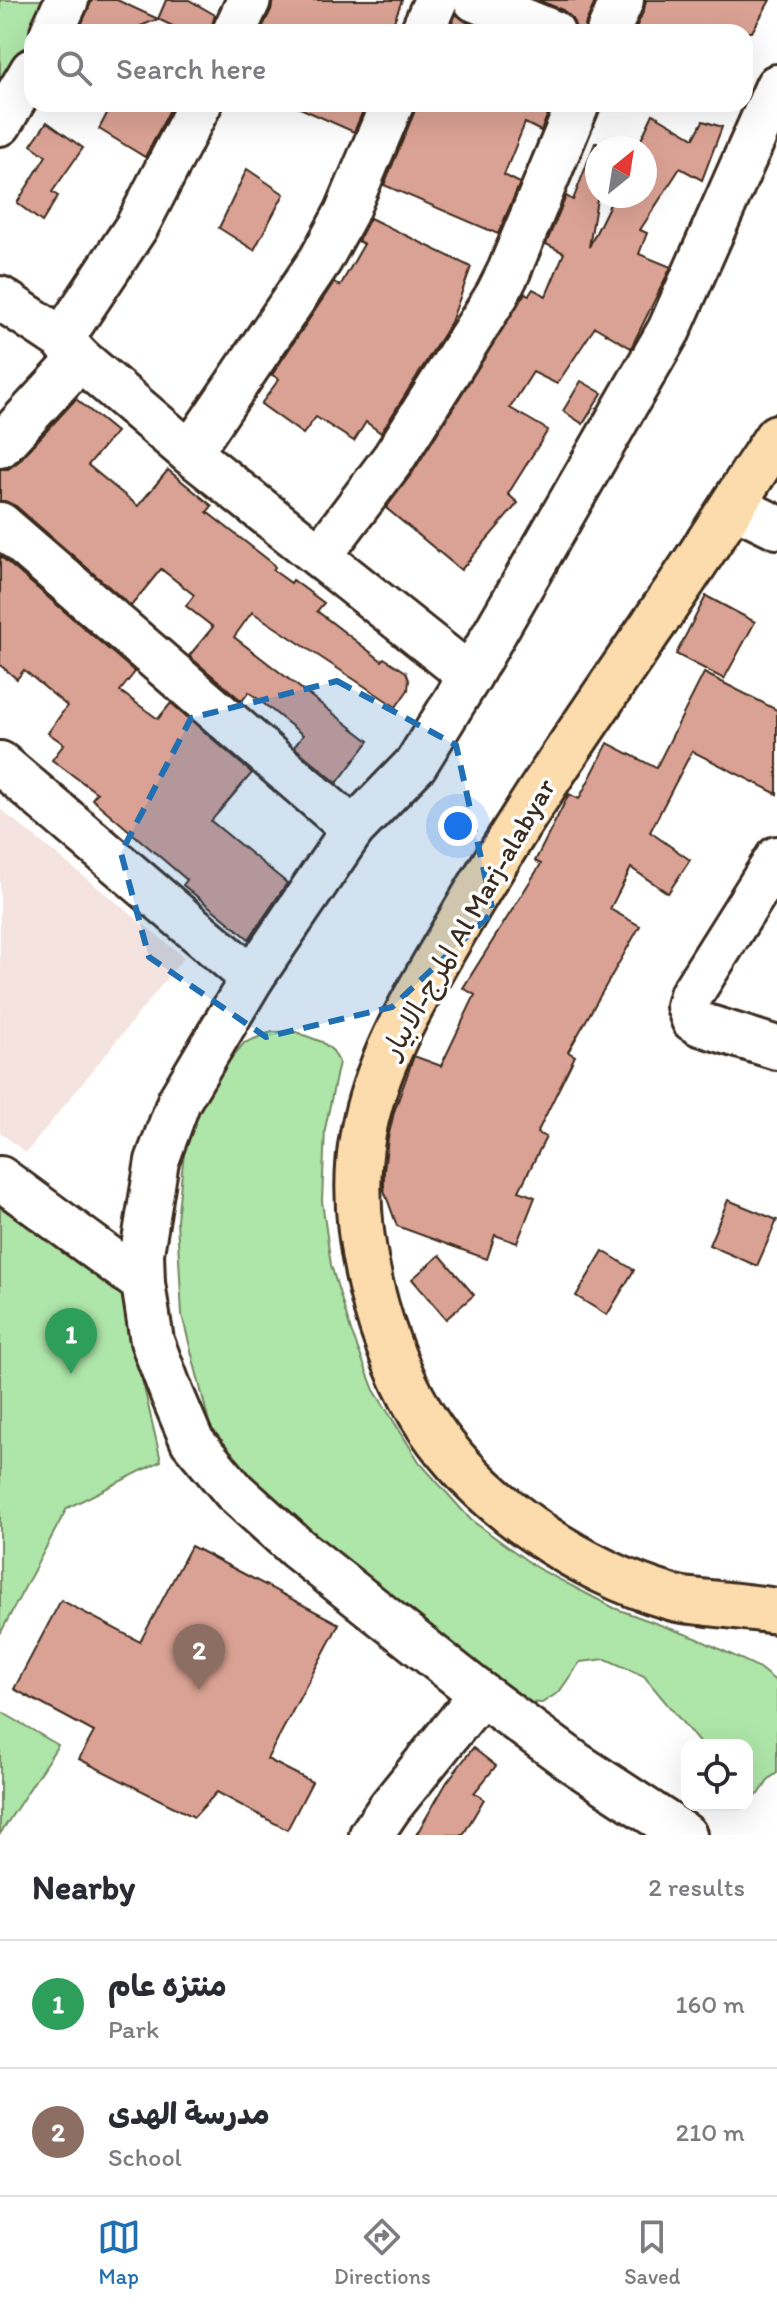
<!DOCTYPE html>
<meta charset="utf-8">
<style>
body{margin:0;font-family:Itim,"Playpen Sans Arabic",sans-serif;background:#f7f7f7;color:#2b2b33}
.controls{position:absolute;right:24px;bottom:24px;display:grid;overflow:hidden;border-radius:16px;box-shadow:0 8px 32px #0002}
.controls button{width:72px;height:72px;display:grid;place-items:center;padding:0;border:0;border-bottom:2px solid #e1e1e2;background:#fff;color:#2b2b33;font:40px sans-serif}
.compass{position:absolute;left:585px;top:136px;width:72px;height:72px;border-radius:50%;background:#fff;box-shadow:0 8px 32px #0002;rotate:30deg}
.you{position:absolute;left:458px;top:826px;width:28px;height:28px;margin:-20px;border:6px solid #fff;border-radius:50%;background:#1a73e8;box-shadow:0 0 0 12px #1a73e833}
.badge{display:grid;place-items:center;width:52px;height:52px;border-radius:50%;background:#1f6fb2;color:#fff;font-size:26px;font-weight:700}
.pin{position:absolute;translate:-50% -66px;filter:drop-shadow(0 2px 4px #0008)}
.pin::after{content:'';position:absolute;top:42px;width:28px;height:24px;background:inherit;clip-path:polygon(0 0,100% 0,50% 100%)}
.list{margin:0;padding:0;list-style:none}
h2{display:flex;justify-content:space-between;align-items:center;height:104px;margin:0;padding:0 32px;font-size:34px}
h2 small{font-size:26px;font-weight:400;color:#7c7c81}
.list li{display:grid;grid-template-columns:52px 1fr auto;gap:24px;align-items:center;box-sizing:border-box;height:128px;padding:0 32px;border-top:2px solid #e1e1e2}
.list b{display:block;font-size:30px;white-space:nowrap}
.list p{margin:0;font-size:26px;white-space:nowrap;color:#7c7c81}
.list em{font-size:26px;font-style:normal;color:#7c7c81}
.icon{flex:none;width:44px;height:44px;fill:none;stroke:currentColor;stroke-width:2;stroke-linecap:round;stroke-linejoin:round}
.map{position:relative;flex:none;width:777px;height:1835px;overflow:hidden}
.search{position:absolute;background:#fff;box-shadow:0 8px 32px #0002;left:24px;right:24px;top:24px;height:88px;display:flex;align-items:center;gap:20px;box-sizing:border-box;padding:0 28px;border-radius:24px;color:#7c7c81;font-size:30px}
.sheet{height:360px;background:#fff}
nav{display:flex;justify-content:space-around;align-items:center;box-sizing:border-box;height:112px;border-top:2px solid #e1e1e2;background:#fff;font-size:22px;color:#7c7c81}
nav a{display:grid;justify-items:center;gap:4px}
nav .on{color:#1f6fb2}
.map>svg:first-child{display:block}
.built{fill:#f4e3df}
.green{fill:#aee5a8;stroke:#748863;stroke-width:2}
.building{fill:#daa294;stroke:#3b2a1e;stroke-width:2}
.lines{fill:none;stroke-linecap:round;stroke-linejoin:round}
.minor-casing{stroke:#3b2a1e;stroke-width:48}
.major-casing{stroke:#3b2a1e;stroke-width:50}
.minor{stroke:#fff;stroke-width:42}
.major{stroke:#fcdcac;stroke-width:44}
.marked{fill:#1f6fb2;fill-opacity:0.2;stroke:#1f6fb2;stroke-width:6;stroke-dasharray:16 10;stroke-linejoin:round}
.labels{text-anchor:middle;stroke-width:7;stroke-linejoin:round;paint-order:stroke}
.street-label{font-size:28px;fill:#3b2a1e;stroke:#fff}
</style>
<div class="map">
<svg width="777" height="1835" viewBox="0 0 777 1835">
<rect width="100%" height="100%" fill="#fff"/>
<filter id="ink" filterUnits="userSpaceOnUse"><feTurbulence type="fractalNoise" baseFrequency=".0125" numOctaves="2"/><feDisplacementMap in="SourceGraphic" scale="16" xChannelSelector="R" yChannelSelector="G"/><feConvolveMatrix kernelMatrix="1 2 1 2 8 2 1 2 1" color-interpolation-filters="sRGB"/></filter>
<g filter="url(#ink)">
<path class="built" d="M0 809 184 957 26 1153 0 1132Z"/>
<g class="green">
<path d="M0 0H56L32 32V48L0 112Z"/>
<path d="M271 1032H296L322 1042 333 1051 339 1062 325 1129 322 1201 331 1265 351 1331 374 1390 420 1463 471 1520 537 1568 614 1608 696 1638 758 1667 777 1682V1773L770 1778 759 1794 747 1796V1745H701L644 1676 606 1659 580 1662 559 1692 542 1703 522 1702 263 1499 213 1438 182 1315 177 1221 184 1152 196 1118 223 1068 244 1043Z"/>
<path d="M0 1207 121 1288 161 1461 67 1508 0 1634Z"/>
<path d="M0 1711 58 1745 0 1834Z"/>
</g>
<g class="building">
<path d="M92 0H117L158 19 126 32H78Z"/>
<path d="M166 0H189L215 15 210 32H185L158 19Z"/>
<path d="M273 0H402L390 32H260L271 10Z"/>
<path d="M538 0H596L586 22 584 32H576L572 18 563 10Z"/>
<path d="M646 0H770L752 32H634L644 10Z"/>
<path d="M456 14 466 22 490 32H448Z"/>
<path d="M112 104H173L145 157 99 129Z"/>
<path d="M291 104H366L354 132Z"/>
<path d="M416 104H552L541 131 525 123 504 175 520 183 498 234 384 185 414 113Z"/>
<path d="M653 114 694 138 703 121 722 127 702 180 680 168 640 230 647 233 639 254 671 267 631 348 595 327 557 384 533 372 510 408 548 430 508 494 518 503 461 570 386 508 413 472 525 293 529 295 533 289 546 296 564 253 546 244 566 196 573 200 595 143H597V199L589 247 614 196H645V148H637Z"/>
<path d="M47 122 83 148 52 192 58 196 42 222 17 203 46 156 31 145Z"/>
<path d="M247 169 284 194 254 250 219 228Z"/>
<path d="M370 218 471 267 451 322 381 433 366 422 354 441 316 417 303 434 261 404 279 379 272 375 334 282 340 286 364 244 358 241Z"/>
<path d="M581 381 602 393 583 424 563 411Z"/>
<path d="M76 399 116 432 88 465 138 506 168 470 212 506 207 512 271 562 275 567 273 570 291 583 293 580 324 603 317 611 382 661 384 658 406 672 409 680 408 690 396 707 252 612 234 637 369 741 337 783 294 747 303 735 249 692 242 701 189 656 213 627 186 606 194 595 161 569 131 606 16 506 5 501H0V469H8L18 462Z"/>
<path d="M0 556 135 672 120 691 158 719 171 703 252 773 211 821 287 883 249 939 183 885 187 880 92 799 97 793 52 760 64 744 48 733 67 706 24 670 17 679 0 665Z"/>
<path d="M706 596 755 622 724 679 676 654Z"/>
<path d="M704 673 777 710V794L692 751 650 832 690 860 668 893 631 868 610 909 640 926 568 1052 575 1056 537 1133 546 1137 519 1191 535 1197 517 1243 495 1235 487 1259 397 1226 384 1190V1171L388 1138 394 1112 414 1056 441 1066 475 995 463 988 541 864 535 861 569 794 579 799 608 743 656 768Z"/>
<path d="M728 1200 777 1220 757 1266 709 1245Z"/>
<path d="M603 1251 634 1270 607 1315 576 1296Z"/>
<path d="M440 1255 474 1295 446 1319 412 1279Z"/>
<path d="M191 1546 339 1624 267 1759 312 1782 287 1830 217 1792 194 1817 79 1759 94 1732 14 1689 61 1600 140 1642Z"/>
<path d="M473 1748 496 1766 474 1793 484 1799 463 1835H416L447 1782Z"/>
</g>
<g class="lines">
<defs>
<g id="minor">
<path d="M475 0 553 32"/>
<path d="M52 32 67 0"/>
<path d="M234 32 249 0"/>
<path d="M422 32 436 0"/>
<path d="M608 32 622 0"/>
<path d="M0 124 32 70"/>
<path d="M0 298 62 339 80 359 190 453 470 676"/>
<path d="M62 339 137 226 200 104"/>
<path d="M0 446 80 359"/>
<path d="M190 453 321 259 346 213 392 104"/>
<path d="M732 505 777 527"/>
<path d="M0 524 353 829"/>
<path d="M320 556 393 459 497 295 509 271 578 104"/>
<path d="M0 763 252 978"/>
<path d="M777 858 691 995 688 1006 693 1020 700 1024 777 1048"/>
<path d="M0 1178 143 1283"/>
<path d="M371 1835 390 1807 481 1694"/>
<path d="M685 1835 575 1763 481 1694 297 1548 234 1491 192 1441 172 1394 152 1341 143 1283 142 1253 157 1161 179 1101 252 978 353 829 416 764 470 676 669 330 777 86"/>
</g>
<path id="major" d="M777 437C743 488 711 540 676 591 602 699 527 806 461 919 422 987 377 1055 363 1134 346 1225 379 1352 430 1428 483 1506 581 1571 670 1597 682 1601 696 1601 708 1603 731 1605 754 1608 777 1611"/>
</defs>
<use href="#minor" class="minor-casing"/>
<use href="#major" class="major-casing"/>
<use href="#minor" class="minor"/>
<use href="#major" class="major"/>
</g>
</g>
<path class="marked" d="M337 681 456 745 493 912 392 1007 266 1037 149 957 121 853 191 718Z"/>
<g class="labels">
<g class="street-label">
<text transform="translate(468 918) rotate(-60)" y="10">المرج-الابيار Al Marj-alabyar</text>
</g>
</g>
</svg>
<div class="controls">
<button><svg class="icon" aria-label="locate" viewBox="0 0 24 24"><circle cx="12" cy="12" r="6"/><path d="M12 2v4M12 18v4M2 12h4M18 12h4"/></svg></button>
</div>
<svg class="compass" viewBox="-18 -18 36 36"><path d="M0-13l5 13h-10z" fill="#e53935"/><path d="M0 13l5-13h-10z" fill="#7c7c81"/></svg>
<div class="you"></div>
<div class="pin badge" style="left:71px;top:1374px;background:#2e9e5b">1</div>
<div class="pin badge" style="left:199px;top:1690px;background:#8d6e63">2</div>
<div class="search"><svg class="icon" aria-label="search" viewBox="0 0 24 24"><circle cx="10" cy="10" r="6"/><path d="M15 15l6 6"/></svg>Search here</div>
</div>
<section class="sheet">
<h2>Nearby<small>2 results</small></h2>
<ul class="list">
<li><span class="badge" style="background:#2e9e5b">1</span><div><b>منتزه عام</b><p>Park</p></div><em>160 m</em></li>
<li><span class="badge" style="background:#8d6e63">2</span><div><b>مدرسة الهدى</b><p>School</p></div><em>210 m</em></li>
</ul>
</section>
<nav>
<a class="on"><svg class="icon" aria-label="map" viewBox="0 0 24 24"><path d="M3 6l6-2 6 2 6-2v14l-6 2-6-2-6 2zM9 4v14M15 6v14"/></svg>Map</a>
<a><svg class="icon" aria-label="directions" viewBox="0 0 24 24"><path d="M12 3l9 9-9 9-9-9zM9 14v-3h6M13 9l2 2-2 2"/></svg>Directions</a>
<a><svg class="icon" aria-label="saved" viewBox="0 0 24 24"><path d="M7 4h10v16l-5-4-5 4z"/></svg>Saved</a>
</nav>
